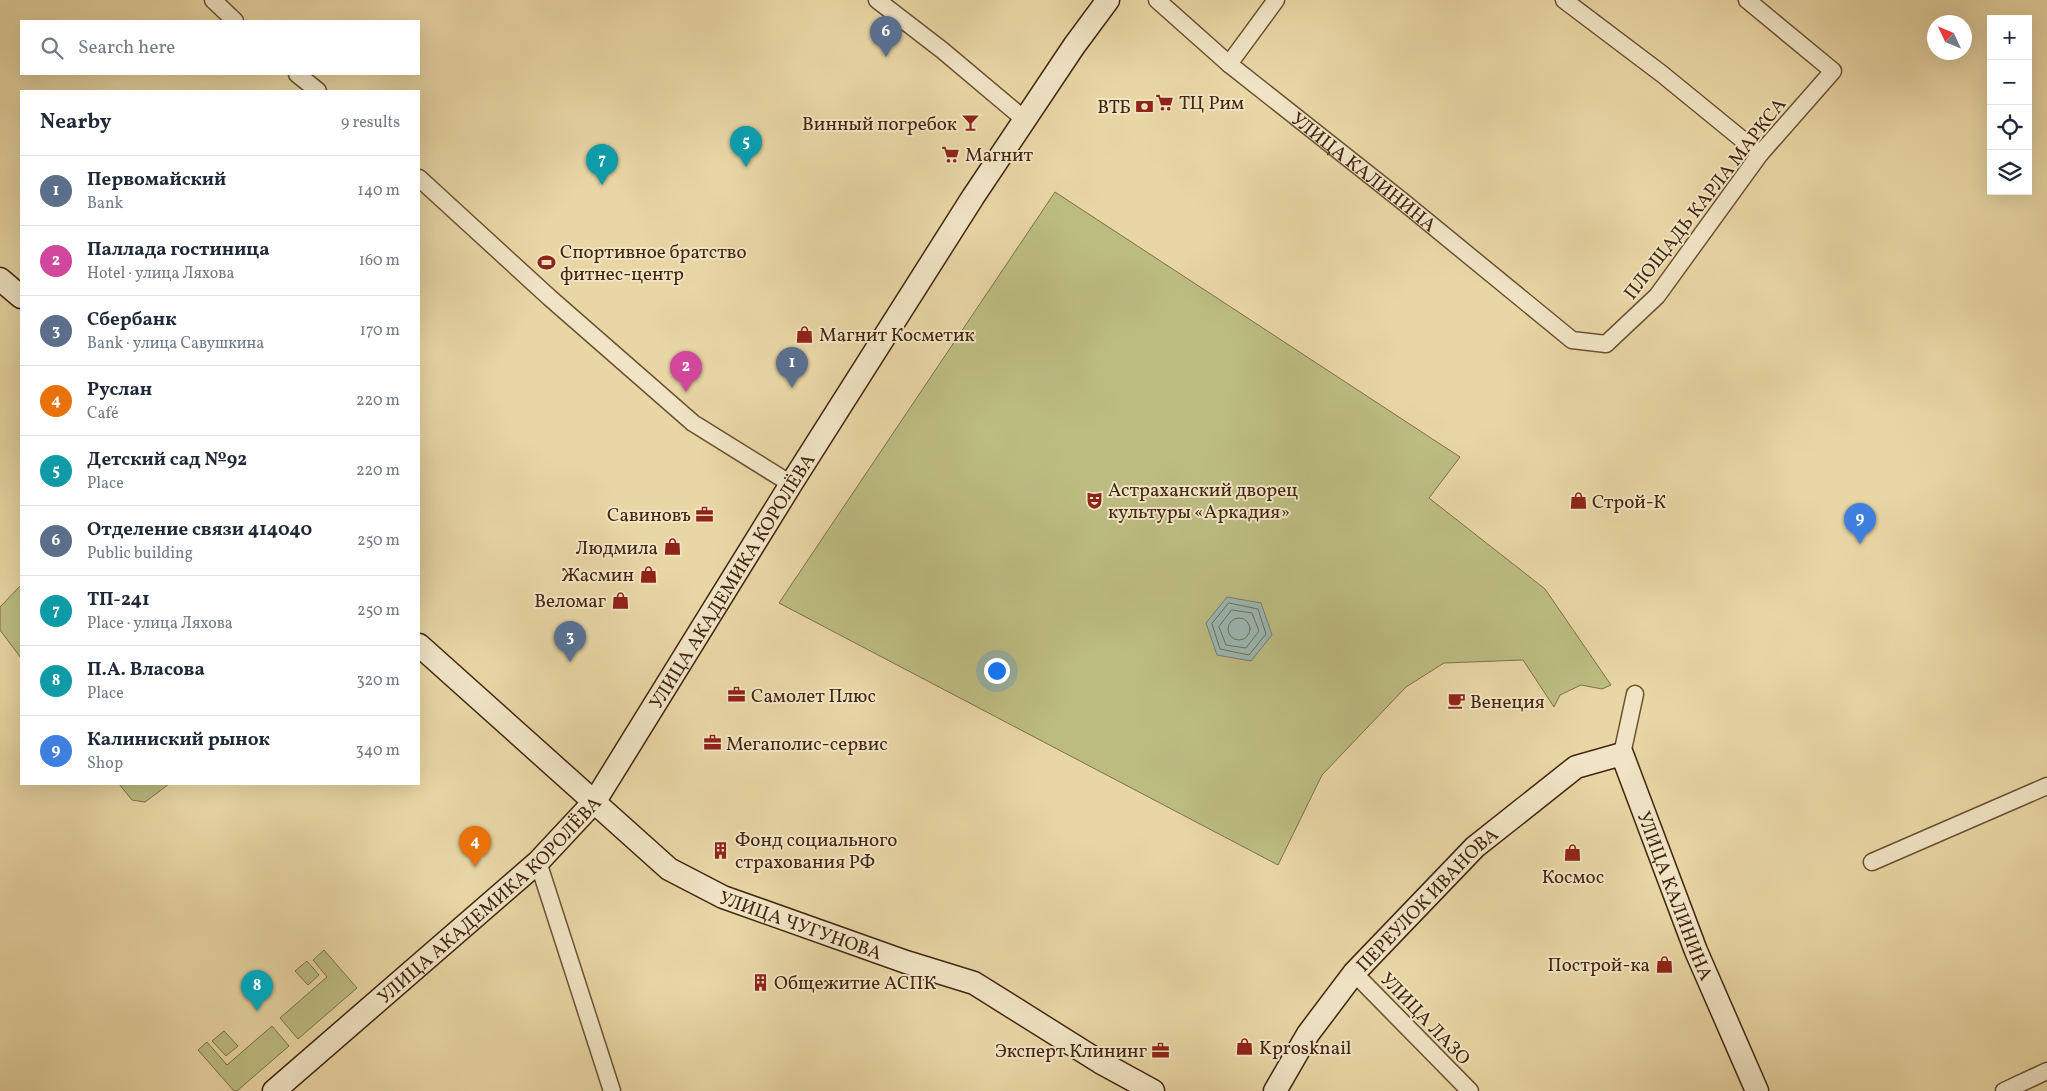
<!DOCTYPE html>
<meta charset="utf-8">
<style>
body{margin:0;font-family:Vollkorn,serif;background:#f2f2f3;color:#1f2937}
.controls{position:absolute;right:15px;top:15px;display:grid;overflow:hidden;border-radius:0px;box-shadow:0 5px 20px #0002}
.controls button{width:45px;height:45px;display:grid;place-items:center;padding:0;border:0;border-bottom:1px solid #e0e1e3;background:#fff;color:#1f2937;font:25px sans-serif}
.compass{position:absolute;left:1927px;top:15px;width:45px;height:45px;border-radius:50%;background:#fff;box-shadow:0 5px 20px #0002;rotate:314deg}
.you{position:absolute;left:996px;top:670px;width:18px;height:18px;margin:-12px;border:4px solid #fff;border-radius:50%;background:#1a73e8;box-shadow:0 0 0 8px #1a73e833}
.badge{display:grid;place-items:center;width:32px;height:32px;border-radius:50%;background:#0b8043;color:#fff;font-size:16px;font-weight:700}
.pin{position:absolute;translate:-50% -41px;filter:drop-shadow(0 1px 2px #0008)}
.pin::after{content:'';position:absolute;top:26px;width:18px;height:15px;background:inherit;clip-path:polygon(0 0,100% 0,50% 100%)}
.list{margin:0;padding:0;list-style:none}
h2{display:flex;justify-content:space-between;align-items:center;height:65px;margin:0;padding:0 20px;font-size:21px}
h2 small{font-size:16px;font-weight:400;color:#747a83}
.list li{display:grid;grid-template-columns:32px 1fr auto;gap:15px;align-items:center;box-sizing:border-box;height:70px;padding:0 20px;border-top:1px solid #e0e1e3}
.list b{display:block;font-size:19px;white-space:nowrap}
.list p{margin:0;font-size:16px;white-space:nowrap;color:#747a83}
.list em{font-size:16px;font-style:normal;color:#747a83}
.icon{flex:none;width:28px;height:28px;fill:none;stroke:currentColor;stroke-width:2;stroke-linecap:round;stroke-linejoin:round}
.map{position:relative;flex:none;width:2047px;height:1091px;overflow:hidden}
.search{position:absolute;background:#fff;box-shadow:0 5px 20px #0002;left:20px;top:20px;width:400px;height:55px;display:flex;align-items:center;gap:12px;box-sizing:border-box;padding:0 18px;border-radius:0px;color:#747a83;font-size:19px}
.panel{position:absolute;background:#fff;box-shadow:0 5px 20px #0002;left:20px;top:90px;width:400px;height:695px;border-radius:0px}
.map>svg:first-child{display:block}
.green{fill:#bcbc81;stroke:#7f7148}
.water{fill:#9bb7b1;stroke:#777d71}
.lines{fill:none;stroke-linecap:round;stroke-linejoin:round}
.shore{stroke:#6e6e60;stroke-width:1}
.street-casing{stroke:#6c5235;stroke-width:19}
.secondary-casing{stroke:#422610;stroke-width:25}
.street{stroke:#f0e4c4;stroke-width:16}
.secondary{stroke:#f0e4c4;stroke-width:22}
.labels{text-anchor:middle;stroke-width:4;stroke-linejoin:round;paint-order:stroke}
.poi-label{font-size:19px;fill:#422610;stroke:#f0e4c4;text-anchor:start}
.street-label{font-size:19px;fill:#422610;stroke:#f0e4c4}
</style>
<div class="map">
<svg width="2047" height="1091" viewBox="0 0 2047 1091">
<rect width="100%" height="100%" fill="#e8d6a4"/>
<filter id="stains"><feTurbulence type="fractalNoise" baseFrequency=".004" numOctaves="4"/><feColorMatrix values="0 0 0 0 .2 0 0 0 0 .09 0 0 0 0 .02 0 0 0 .5 -.17"/></filter>
<radialGradient id="worn" r=".72"><stop offset=".6" stop-color="#630" stop-opacity="0"/><stop offset="1" stop-color="#630" stop-opacity=".3"/></radialGradient>
<g class="green">
<path d="M1055 192 1460 457 1429 498 1545 589 1611 685 1602 689 1581 685 1560 695 1554 707 1523 660 1444 663 1406 687 1322 775 1278 865 779 603Z"/>
<path d="M21 585V658L0 630V607Z"/>
<path d="M119 784H169L145 802 132 800Z"/>
<path d="M324 950 357 988 298 1039 280 1018 327 977 313 960Z"/>
<path d="M307 961 319 975 308 985 295 971Z"/>
<path d="M272 1026 289 1046 237 1091H234L198 1050 207 1042 227 1065Z"/>
<path d="M224 1031 238 1046 226 1056 212 1041Z"/>
</g>
<path class="water" d="M1227 597 1261 603 1272 635 1251 661 1217 655 1206 623Z"/>
<g class="lines">
<g class="shore">
<path d="M1229 603 1258 609 1266 634 1249 655 1220 649 1212 624Z"/>
<path d="M1232 610 1252 613 1259 631 1246 648 1226 645 1219 627Z"/>
<circle cx="1239" cy="629" r="11"/>
</g>
<defs>
<g id="street">
<path d="M213 0 235 21"/>
<path d="M877 0 942 50 1024 119"/>
<path id="s1" d="M1157 0 1229 64 1401 200 1572 340 1606 344 1657 296 1760 154 1833 71 1747 0"/>
<path d="M1564 0 1662 74 1760 154"/>
<path d="M1229 64 1276 0"/>
<path d="M297 74 318 91"/>
<path d="M419 178 550 298 693 423 791 484"/>
<path d="M1622 754 1635 694"/>
<path d="M538 862 612 1091"/>
<path d="M1872 862 2047 786"/>
<path d="M1354 973 1470 1091"/>
<path d="M2004 1091 2047 1071"/>
</g>
<g id="secondary">
<path d="M0 279 21 297"/>
<path id="s2" d="M419 645 669 869 723 897 906 962 974 983 1100 1062 1153 1091"/>
<path id="s3" d="M274 1091 538 862 595 801 791 484 973 197 1074 46 1108 0"/>
<path id="s4" d="M1275 1091 1308 1034 1354 973 1475 847 1576 767 1622 754 1696 951 1757 1091"/>
</g>
</defs>
<use href="#street" class="street-casing"/>
<use href="#secondary" class="secondary-casing"/>
<use href="#street" class="street"/>
<use href="#secondary" class="secondary"/>
</g>
<defs>
<symbol id="supermarket-bare" viewBox="-9 -9 18 18"><path d="M-6-5.5h2.5l.6 2H6L4.5 2H-2.5L-4.4-4H-6ZM-1.5 3.2a1.3 1.3 0 1 0 .1 0ZM3 3.2a1.3 1.3 0 1 0 .1 0Z" fill="#8f2418" stroke="#f0e4c4" stroke-width="2.5" paint-order="stroke"/></symbol>
<symbol id="bank-bare" viewBox="-9 -9 18 18"><path d="M-6-4H6V4H-6ZM0-2.3a2.3 2.3 0 1 0 0 4.6a2.3 2.3 0 1 0 0-4.6Z" fill="#8f2418" stroke="#f0e4c4" stroke-width="2.5" paint-order="stroke"/></symbol>
<symbol id="bar-bare" viewBox="-9 -9 18 18"><path d="M-6-5H6L.8 .8V4.5H3.5V6h-7V4.5H-.8V.8Z" fill="#8f2418" stroke="#f0e4c4" stroke-width="2.5" paint-order="stroke"/></symbol>
<symbol id="stadium-bare" viewBox="-9 -9 18 18"><path d="M0-5a6.5 5 0 1 0 0 10a6.5 5 0 1 0 0-10ZM-3.5-1.8h7v3.6h-7Z" fill="#8f2418" stroke="#f0e4c4" stroke-width="2.5" paint-order="stroke"/></symbol>
<symbol id="shop-bare" viewBox="-9 -9 18 18"><path d="M-5-2.5h2.3a2.7 3.5 0 0 1 5.4 0H5L5.5 6h-11ZM-1.5-2.5h3a1.5 2.3 0 0 0-3 0Z" fill="#8f2418" stroke="#f0e4c4" stroke-width="2.5" paint-order="stroke"/></symbol>
<symbol id="theatre-bare" viewBox="-9 -9 18 18"><path d="M-5-5.5Q0-4 5-5.5V0Q5 5 0 6Q-5 5-5 0ZM-3.3-2.5H-1v1.5H-3.3ZM1-2.5H3.3v1.5H1ZM-2.8 1Q0 5.5 2.8 1Z" fill="#8f2418" stroke="#f0e4c4" stroke-width="2.5" paint-order="stroke"/></symbol>
<symbol id="office-bare" viewBox="-9 -9 18 18"><path d="M-6-3h4V-5.5h4V-3h4V5H-6ZM-1-4.5V-3h2v-1.5ZM-6 0V1H6V0Z" fill="#8f2418" stroke="#f0e4c4" stroke-width="2.5" paint-order="stroke"/></symbol>
<symbol id="cafe-bare" viewBox="-9 -9 18 18"><path d="M-5.5-4.5H6V0H3Q3 3.5 0 3.5H-2.5Q-5.5 3.5-5.5 0ZM3-3.2v2h1.7v-2ZM-6 4.5H4V6H-6Z" fill="#8f2418" stroke="#f0e4c4" stroke-width="2.5" paint-order="stroke"/></symbol>
<symbol id="building-bare" viewBox="-9 -9 18 18"><path d="M-4-6H4V6H1V3H-1V6H-4ZM-2.5-4.3h1.7v1.8h-1.7ZM.8-4.3h1.7v1.8H.8ZM-2.5-1h1.7V.8h-1.7ZM.8-1h1.7V.8H.8Z" fill="#8f2418" stroke="#f0e4c4" stroke-width="2.5" paint-order="stroke"/></symbol>
</defs>
<g fill-rule="evenodd">
<use href="#supermarket-bare" x="1152" y="90" width="25" height="25"/>
<use href="#bank-bare" x="1132" y="94" width="25" height="25"/>
<use href="#bar-bare" x="958" y="110" width="25" height="25"/>
<use href="#supermarket-bare" x="938" y="142" width="25" height="25"/>
<use href="#stadium-bare" x="534" y="250" width="25" height="25"/>
<use href="#shop-bare" x="792" y="322" width="25" height="25"/>
<use href="#theatre-bare" x="1082" y="488" width="25" height="25"/>
<use href="#shop-bare" x="1566" y="488" width="25" height="25"/>
<use href="#office-bare" x="692" y="502" width="25" height="25"/>
<use href="#shop-bare" x="660" y="534" width="25" height="25"/>
<use href="#shop-bare" x="636" y="562" width="25" height="25"/>
<use href="#shop-bare" x="608" y="588" width="25" height="25"/>
<use href="#office-bare" x="724" y="682" width="25" height="25"/>
<use href="#cafe-bare" x="1444" y="688" width="25" height="25"/>
<use href="#office-bare" x="700" y="730" width="25" height="25"/>
<use href="#building-bare" x="708" y="838" width="25" height="25"/>
<use href="#shop-bare" x="1560" y="840" width="25" height="25"/>
<use href="#shop-bare" x="1652" y="952" width="25" height="25"/>
<use href="#building-bare" x="748" y="970" width="25" height="25"/>
<use href="#shop-bare" x="1232" y="1034" width="25" height="25"/>
<use href="#office-bare" x="1148" y="1038" width="25" height="25"/>
</g>
<g class="labels">
<g class="poi-label">
<text x="1179" y="109">ТЦ Рим</text>
<text x="1131" y="113" text-anchor="end">ВТБ</text>
<text x="957" y="130" text-anchor="end">Винный погребок</text>
<text x="965" y="161">Магнит</text>
<text x="560" y="258">Спортивное братство<tspan x="560" dy="22">фитнес-центр</tspan></text>
<text x="819" y="341">Магнит Косметик</text>
<text x="1108" y="496">Астраханский дворец<tspan x="1108" dy="22">культуры «Аркадия»</tspan></text>
<text x="1592" y="508">Строй-К</text>
<text x="691" y="521" text-anchor="end">Савиновъ</text>
<text x="658" y="554" text-anchor="end">Людмила</text>
<text x="634" y="581" text-anchor="end">Жасмин</text>
<text x="606" y="607" text-anchor="end">Веломаг</text>
<text x="751" y="702">Самолет Плюс</text>
<text x="1470" y="708">Венеция</text>
<text x="726" y="750">Мегаполис-сервис</text>
<text x="735" y="846">Фонд социального<tspan x="735" dy="22">страхования РФ</tspan></text>
<text x="1573" y="883" text-anchor="middle">Космос</text>
<text x="1650" y="971" text-anchor="end">Построй-ка</text>
<text x="774" y="989">Общежитие АСПК</text>
<text x="1259" y="1054">Kprosknail</text>
<text x="1147" y="1057" text-anchor="end">Эксперт Клининг</text>
</g>
<g class="street-label">
<text dy="7" stroke="none"><textPath href="#s1" startOffset="269">УЛИЦА КАЛИНИНА</textPath></text>
<text transform="translate(1704 198) rotate(-52)" y="7">ПЛОЩАДЬ КАРЛА МАРКСА</text>
<text dy="7" stroke="none"><textPath href="#s3" startOffset="692">УЛИЦА АКАДЕМИКА КОРОЛЁВА</textPath></text>
<text dy="7" stroke="none"><textPath href="#s4" startOffset="645">УЛИЦА КАЛИНИНА</textPath></text>
<text dy="7" stroke="none"><textPath href="#s3" startOffset="288">УЛИЦА АКАДЕМИКА КОРОЛЁВА</textPath></text>
<text dy="7" stroke="none"><textPath href="#s4" startOffset="246">ПЕРЕУЛОК ИВАНОВА</textPath></text>
<text dy="7" stroke="none"><textPath href="#s2" startOffset="479">УЛИЦА ЧУГУНОВА</textPath></text>
<text transform="translate(1426 1018) rotate(46)" y="7">УЛИЦА ЛАЗО</text>
</g>
</g>
<rect width="100%" height="100%" filter="url(#stains)"/>
<rect width="100%" height="100%" fill="url(#worn)"/>
</svg>
<div class="controls">
<button>+</button>
<button>−</button>
<button><svg class="icon" aria-label="locate" viewBox="0 0 24 24"><circle cx="12" cy="12" r="6"/><path d="M12 2v4M12 18v4M2 12h4M18 12h4"/></svg></button>
<button><svg class="icon" aria-label="layers" viewBox="0 0 24 24"><path d="M12 4l9 5-9 5-9-5zM3 14l9 5 9-5"/></svg></button>
</div>
<svg class="compass" viewBox="-18 -18 36 36"><path d="M0-13l5 13h-10z" fill="#e53935"/><path d="M0 13l5-13h-10z" fill="#747a83"/></svg>
<div class="you"></div>
<div class="pin badge" style="left:792px;top:388px;background:#5c6f8a">1</div>
<div class="pin badge" style="left:686px;top:392px;background:#d1479c">2</div>
<div class="pin badge" style="left:570px;top:662px;background:#5c6f8a">3</div>
<div class="pin badge" style="left:475px;top:867px;background:#e8710a">4</div>
<div class="pin badge" style="left:746px;top:167px;background:#0f9aa8">5</div>
<div class="pin badge" style="left:886px;top:57px;background:#5c6f8a">6</div>
<div class="pin badge" style="left:602px;top:185px;background:#0f9aa8">7</div>
<div class="pin badge" style="left:257px;top:1011px;background:#0f9aa8">8</div>
<div class="pin badge" style="left:1860px;top:544px;background:#3f7fe0">9</div>
<div class="search"><svg class="icon" aria-label="search" viewBox="0 0 24 24"><circle cx="10" cy="10" r="6"/><path d="M15 15l6 6"/></svg>Search here</div>
<section class="panel">
<h2>Nearby<small>9 results</small></h2>
<ul class="list">
<li><span class="badge" style="background:#5c6f8a">1</span><div><b>Первомайский</b><p>Bank</p></div><em>140 m</em></li>
<li><span class="badge" style="background:#d1479c">2</span><div><b>Паллада гостиница</b><p>Hotel · улица Ляхова</p></div><em>160 m</em></li>
<li><span class="badge" style="background:#5c6f8a">3</span><div><b>Сбербанк</b><p>Bank · улица Савушкина</p></div><em>170 m</em></li>
<li><span class="badge" style="background:#e8710a">4</span><div><b>Руслан</b><p>Café</p></div><em>220 m</em></li>
<li><span class="badge" style="background:#0f9aa8">5</span><div><b>Детский сад №92</b><p>Place</p></div><em>220 m</em></li>
<li><span class="badge" style="background:#5c6f8a">6</span><div><b>Отделение связи 414040</b><p>Public building</p></div><em>250 m</em></li>
<li><span class="badge" style="background:#0f9aa8">7</span><div><b>ТП-241</b><p>Place · улица Ляхова</p></div><em>250 m</em></li>
<li><span class="badge" style="background:#0f9aa8">8</span><div><b>П.А. Власова</b><p>Place</p></div><em>320 m</em></li>
<li><span class="badge" style="background:#3f7fe0">9</span><div><b>Калиниский рынок</b><p>Shop</p></div><em>340 m</em></li>
</ul>
</section>
</div>
